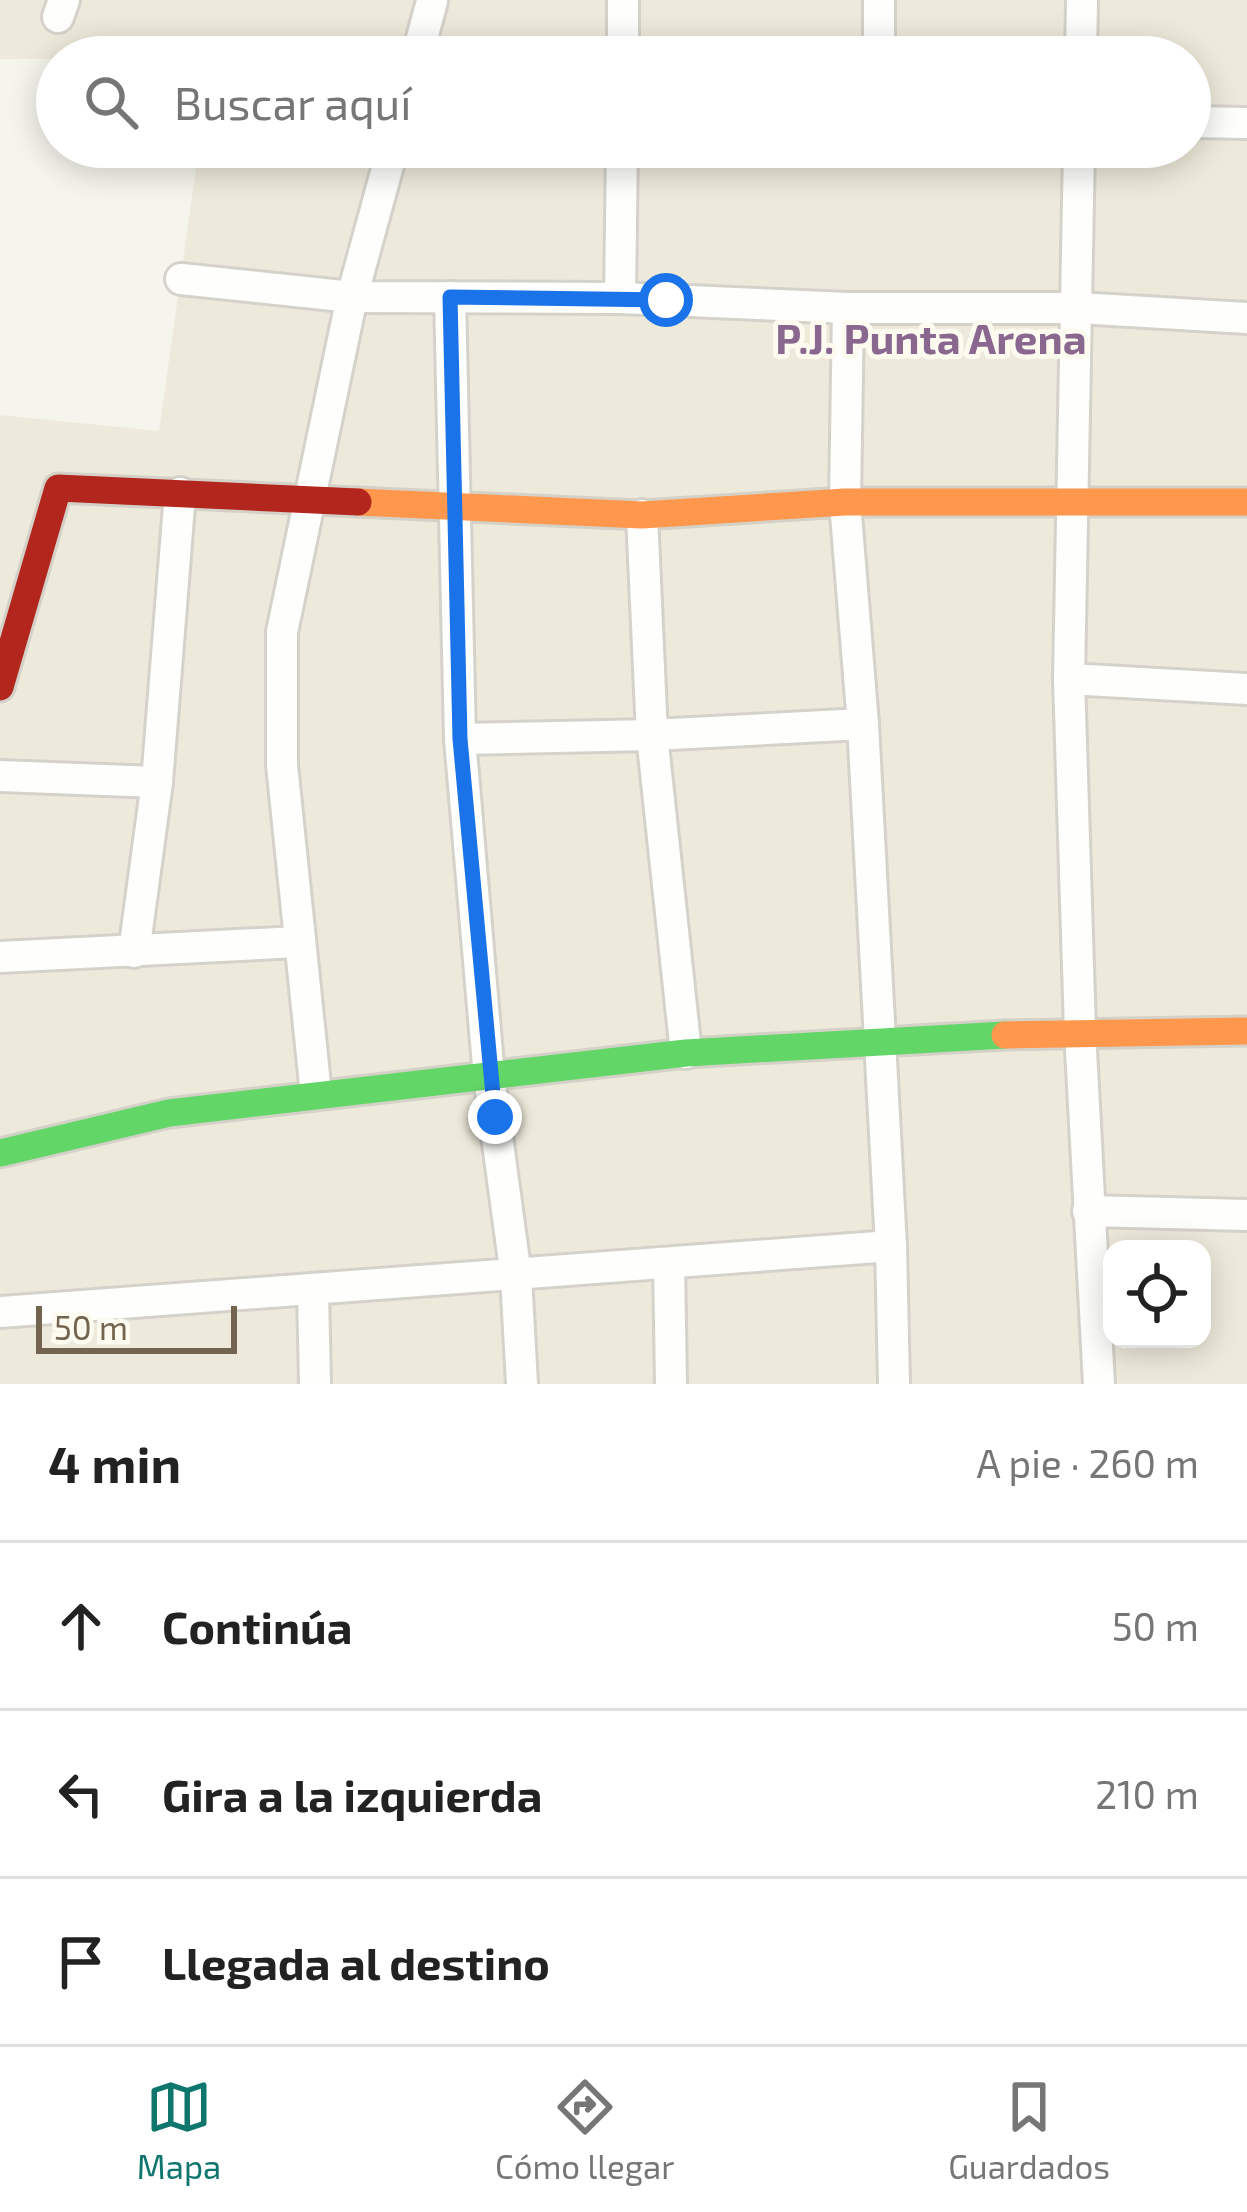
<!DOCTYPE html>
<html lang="es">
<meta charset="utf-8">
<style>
body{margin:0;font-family:"Exo 2",sans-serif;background:#f6f6f6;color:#222}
.controls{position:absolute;right:36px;bottom:36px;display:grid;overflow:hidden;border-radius:24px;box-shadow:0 6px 30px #0003}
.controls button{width:108px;height:108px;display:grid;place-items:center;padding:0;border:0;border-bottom:3px solid #e0e0e0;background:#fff;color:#222;font:60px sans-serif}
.scale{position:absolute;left:36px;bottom:30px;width:201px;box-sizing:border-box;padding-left:12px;border:6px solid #72644f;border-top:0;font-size:33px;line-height:42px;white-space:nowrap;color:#72644f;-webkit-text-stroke:9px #fdfbef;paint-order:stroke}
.stop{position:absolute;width:36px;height:36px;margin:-27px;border:9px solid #1a73e8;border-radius:50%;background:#fff}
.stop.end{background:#1a73e8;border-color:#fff;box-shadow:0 3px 12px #0008}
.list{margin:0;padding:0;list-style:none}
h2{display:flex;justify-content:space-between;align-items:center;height:156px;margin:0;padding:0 48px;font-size:51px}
h2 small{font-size:39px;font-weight:400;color:#767676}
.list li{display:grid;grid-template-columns:78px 1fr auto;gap:36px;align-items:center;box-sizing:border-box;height:168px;padding:0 48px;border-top:3px solid #e0e0e0}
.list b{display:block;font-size:45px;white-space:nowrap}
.list em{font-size:39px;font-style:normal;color:#767676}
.icon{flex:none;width:66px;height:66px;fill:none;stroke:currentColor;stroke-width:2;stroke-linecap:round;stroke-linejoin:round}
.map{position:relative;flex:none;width:1247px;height:1384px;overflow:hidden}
.search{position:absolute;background:#fff;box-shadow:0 6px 30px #0003;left:36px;right:36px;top:36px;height:132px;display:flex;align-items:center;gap:30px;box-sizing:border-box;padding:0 42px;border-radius:66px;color:#767676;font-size:45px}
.sheet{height:660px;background:#fff}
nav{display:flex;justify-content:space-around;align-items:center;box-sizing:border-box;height:168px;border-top:3px solid #e0e0e0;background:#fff;font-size:33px;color:#767676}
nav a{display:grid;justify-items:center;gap:6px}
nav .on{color:#0f766e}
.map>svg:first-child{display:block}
.residential{fill:#eeeadb;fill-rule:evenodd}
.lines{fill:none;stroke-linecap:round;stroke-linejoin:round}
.street-casing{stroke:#d5d2cb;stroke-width:36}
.fast-casing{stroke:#d4d1c8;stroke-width:33}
.slow-casing{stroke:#d4d1c8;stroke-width:33}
.jam-casing{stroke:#d4d1c8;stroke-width:33}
.street{stroke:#fefefc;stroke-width:30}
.fast{stroke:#63d668;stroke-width:27}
.slow{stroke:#ff974d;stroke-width:27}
.jam{stroke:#b3261e;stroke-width:27}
.route{stroke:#1a73e8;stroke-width:15}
.labels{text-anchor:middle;stroke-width:10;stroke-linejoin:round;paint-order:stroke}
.neighbourhood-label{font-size:42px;font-weight:bold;fill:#8a678e;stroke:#fdfbef}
</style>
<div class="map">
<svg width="1247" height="1384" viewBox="0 0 1247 1384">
<rect width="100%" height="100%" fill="#f6f5ed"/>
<path class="residential" d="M0 0H1247V1384H0V415L159 431 199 147H1190V57L0 59ZM1112 1249H1202V1339H1112Z"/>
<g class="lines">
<defs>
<g id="street">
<path d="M58 17 64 0"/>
<path d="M417 57 432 1"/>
<path d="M623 57V0"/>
<path d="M879 57V0"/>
<path d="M1081 57 1082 0"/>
<path d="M1190 122 1247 123"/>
<path d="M1079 147 1069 679 1080 1031 1099 1384"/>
<path d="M181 279 352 297 620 298 848 308H1078L1247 318"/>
<path d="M450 297 460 739 489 1077 516 1276 522 1384"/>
<path d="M620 298 622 147"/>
<path d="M848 308 845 502 863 724 891 1246 894 1384"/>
<path d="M642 515 652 735 686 1053"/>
<path d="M1069 679 1247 689"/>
<path d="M460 739 652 735 863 724"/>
<path d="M0 776 157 782"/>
<path d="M134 952 157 782 180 493"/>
<path d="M0 957 298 942"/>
<path d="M316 1094 282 765V632L352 297 393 147"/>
<path d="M1088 1211 1247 1215"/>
<path d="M669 1263 671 1384"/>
<path d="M313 1291 315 1384"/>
<path d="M0 1312 891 1246"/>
</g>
<path id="fast" d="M0 1153 169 1113 686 1053 1005 1035"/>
<g id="slow">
<path d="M358 502 642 515 845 502H1247"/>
<path d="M1005 1035 1247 1031"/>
</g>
<path id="jam" d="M0 687 58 488 358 502"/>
</defs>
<use href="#street" class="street-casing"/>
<use href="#fast" class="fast-casing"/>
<use href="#slow" class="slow-casing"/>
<use href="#jam" class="jam-casing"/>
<use href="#street" class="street"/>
<use href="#fast" class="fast"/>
<use href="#slow" class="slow"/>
<use href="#jam" class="jam"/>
</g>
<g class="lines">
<path class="route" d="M495 1117 460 739 450 297 666 300"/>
</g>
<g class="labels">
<g class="neighbourhood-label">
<text x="931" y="354">P.J. Punta Arena</text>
</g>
</g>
</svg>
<div class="controls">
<button><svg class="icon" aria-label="locate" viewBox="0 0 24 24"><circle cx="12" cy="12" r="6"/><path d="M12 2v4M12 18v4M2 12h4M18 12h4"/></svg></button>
</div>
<div class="scale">50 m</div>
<div class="stop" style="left:666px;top:300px"></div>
<div class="stop end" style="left:495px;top:1117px"></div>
<div class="search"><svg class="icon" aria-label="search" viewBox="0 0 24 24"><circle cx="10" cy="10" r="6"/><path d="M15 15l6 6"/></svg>Buscar aquí</div>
</div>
<section class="sheet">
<h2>4 min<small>A pie · 260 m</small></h2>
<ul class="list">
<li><svg class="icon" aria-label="ahead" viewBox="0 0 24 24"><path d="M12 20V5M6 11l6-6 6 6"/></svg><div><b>Continúa</b></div><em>50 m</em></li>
<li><svg class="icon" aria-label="left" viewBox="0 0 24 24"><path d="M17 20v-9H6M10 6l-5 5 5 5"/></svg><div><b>Gira a la izquierda</b></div><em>210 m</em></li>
<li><svg class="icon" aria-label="arrive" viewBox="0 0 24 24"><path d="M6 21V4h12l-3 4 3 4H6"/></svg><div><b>Llegada al destino</b></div></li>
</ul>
</section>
<nav>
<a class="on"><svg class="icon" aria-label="map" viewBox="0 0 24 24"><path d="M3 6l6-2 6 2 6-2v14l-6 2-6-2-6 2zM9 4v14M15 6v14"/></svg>Mapa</a>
<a><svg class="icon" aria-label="directions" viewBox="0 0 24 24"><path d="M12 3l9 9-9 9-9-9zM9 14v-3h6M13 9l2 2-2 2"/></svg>Cómo llegar</a>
<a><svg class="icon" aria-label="saved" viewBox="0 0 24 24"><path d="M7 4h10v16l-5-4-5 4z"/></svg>Guardados</a>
</nav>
